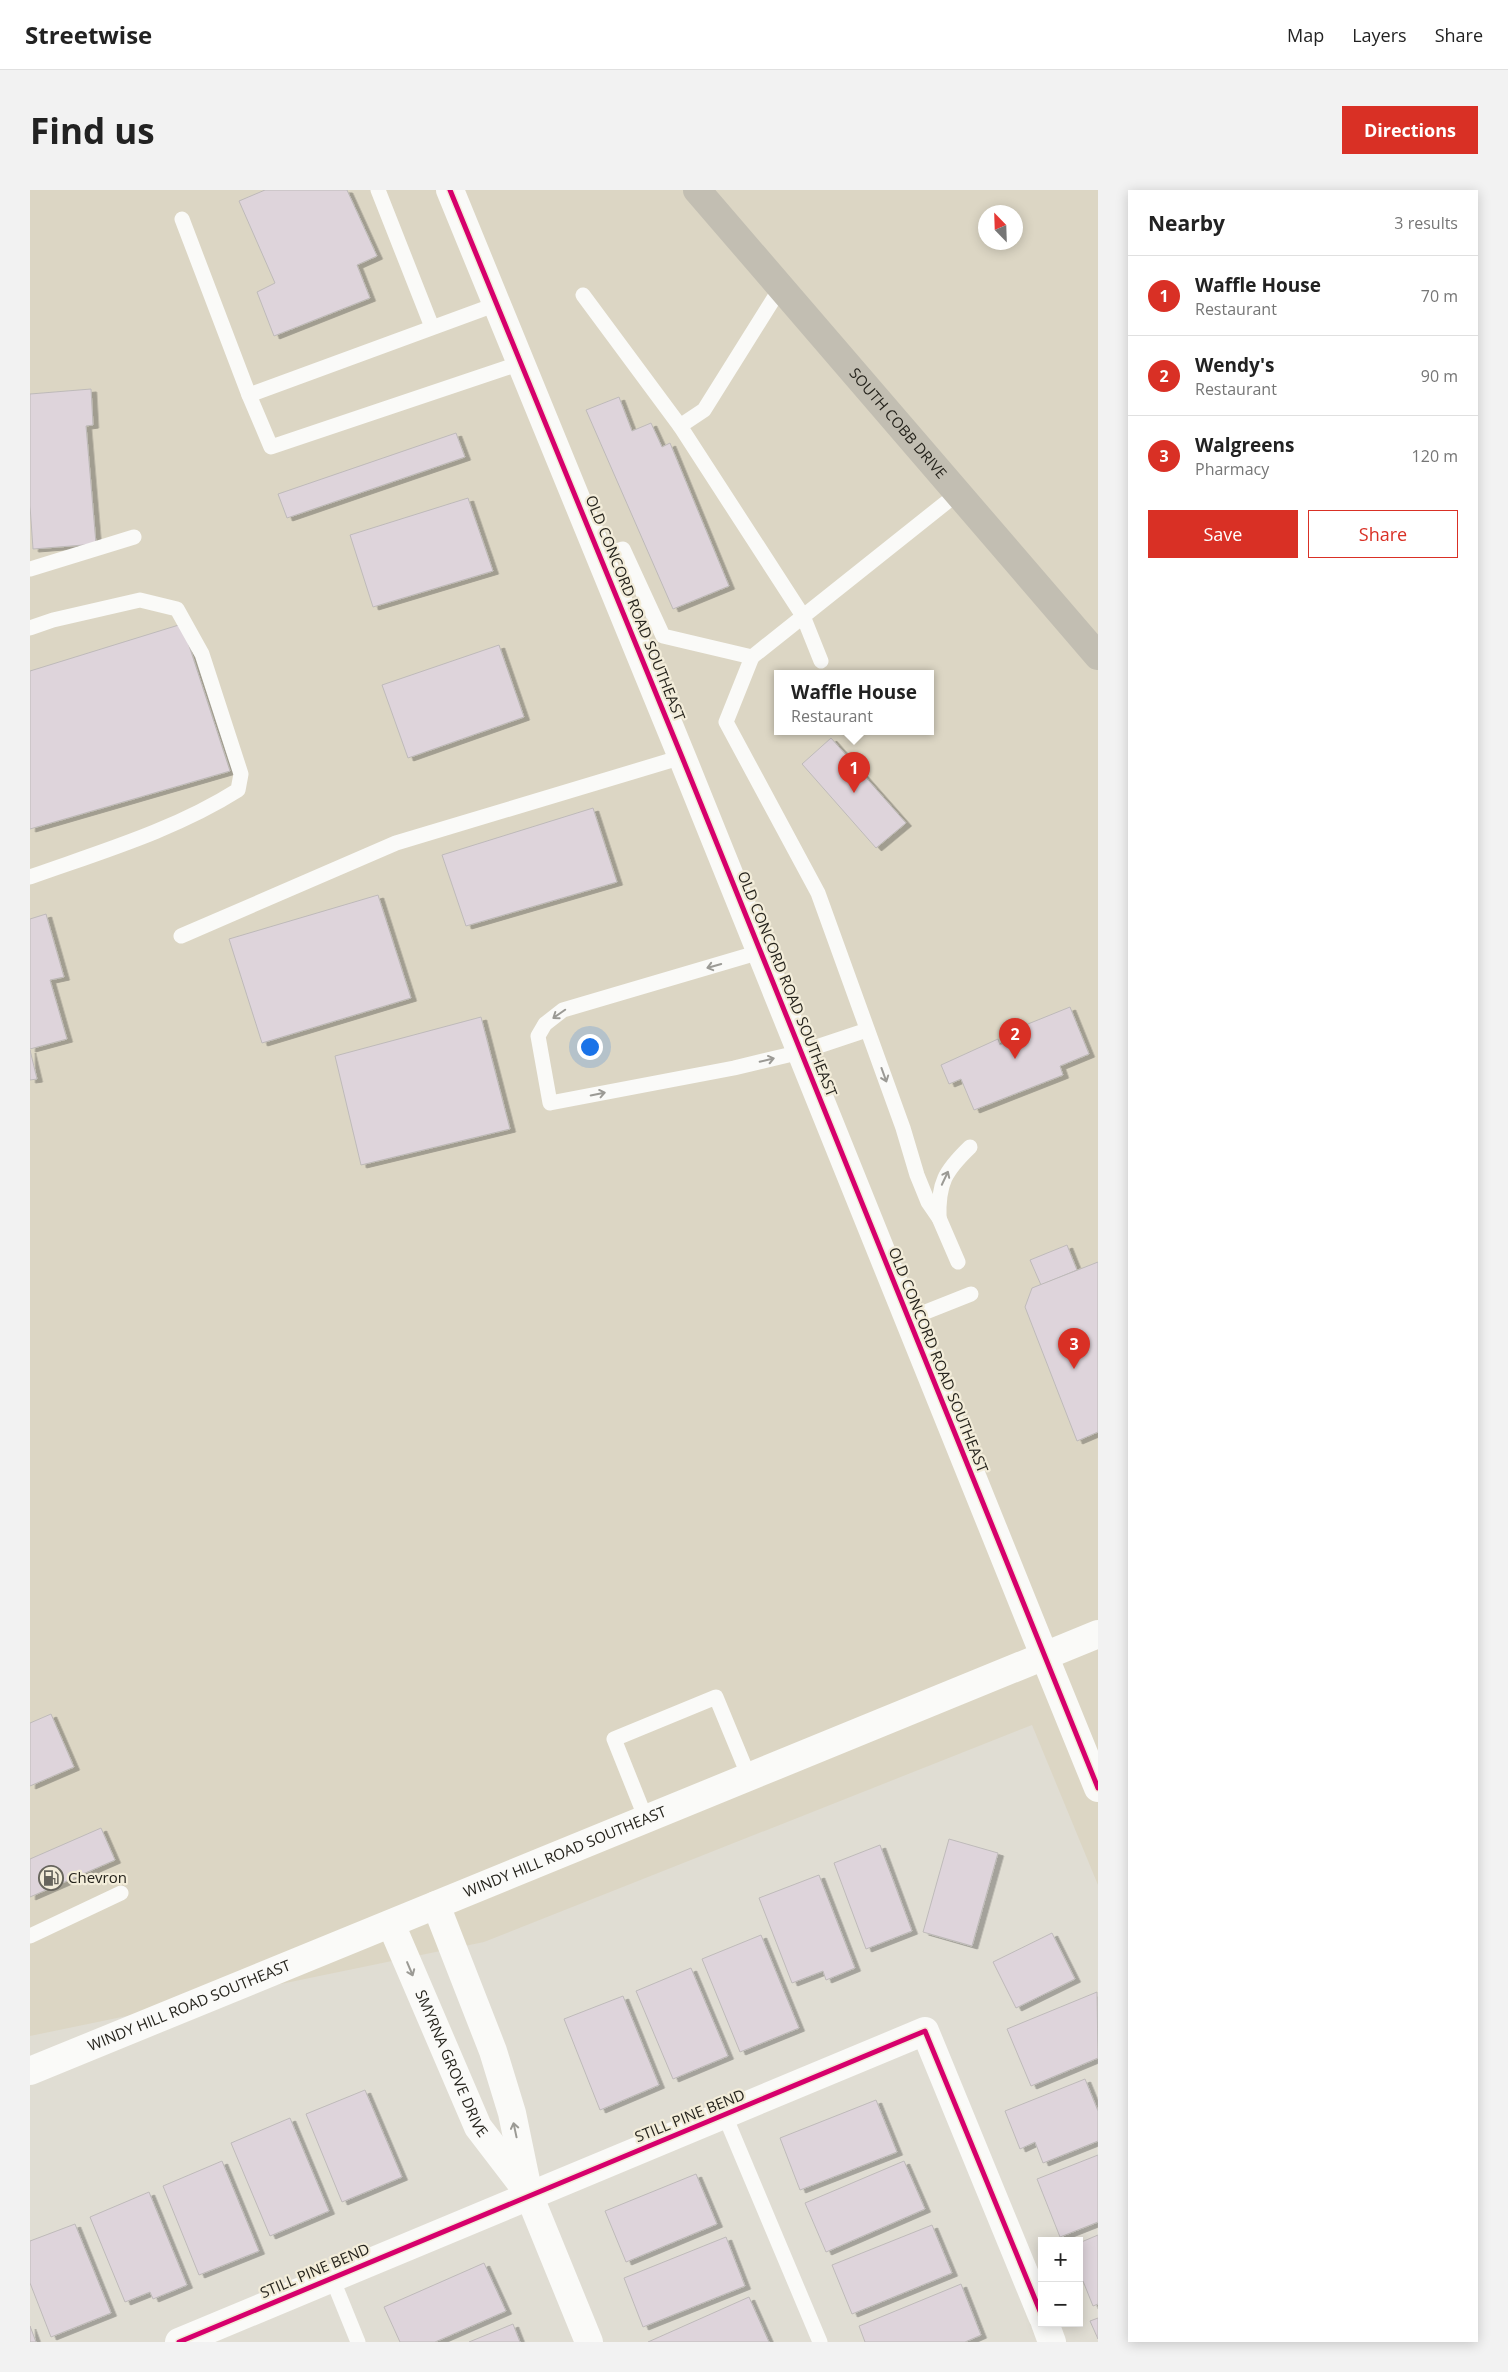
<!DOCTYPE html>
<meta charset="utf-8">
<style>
body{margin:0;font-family:"Open Sans",sans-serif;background:#f2f2f2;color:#222}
.controls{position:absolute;right:15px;bottom:15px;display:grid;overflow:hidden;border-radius:0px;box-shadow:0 2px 12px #0003}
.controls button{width:45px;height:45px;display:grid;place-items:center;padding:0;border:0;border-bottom:1px solid #e0e0e0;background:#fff;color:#222;font:25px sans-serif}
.compass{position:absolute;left:948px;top:15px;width:45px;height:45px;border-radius:50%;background:#fff;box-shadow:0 2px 12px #0003;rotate:337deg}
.you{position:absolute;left:559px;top:856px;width:18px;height:18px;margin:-12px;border:4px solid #fff;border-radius:50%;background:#1a73e8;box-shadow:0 0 0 8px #1a73e833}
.badge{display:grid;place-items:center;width:32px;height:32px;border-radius:50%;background:#d93025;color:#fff;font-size:16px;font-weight:700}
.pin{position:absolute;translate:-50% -41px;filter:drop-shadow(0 1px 2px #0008)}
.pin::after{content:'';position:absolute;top:26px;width:18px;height:15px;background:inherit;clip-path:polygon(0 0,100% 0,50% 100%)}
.popup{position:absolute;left:744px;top:480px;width:160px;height:65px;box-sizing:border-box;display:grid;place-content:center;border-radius:0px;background:#fff;filter:drop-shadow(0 1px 4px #0005);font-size:16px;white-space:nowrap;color:#767676}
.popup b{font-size:19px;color:#222}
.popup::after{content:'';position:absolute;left:50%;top:100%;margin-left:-10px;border:10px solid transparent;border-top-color:#fff}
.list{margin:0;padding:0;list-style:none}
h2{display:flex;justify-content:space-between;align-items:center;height:65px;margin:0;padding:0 20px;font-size:21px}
h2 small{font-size:16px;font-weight:400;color:#767676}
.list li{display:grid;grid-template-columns:32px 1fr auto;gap:15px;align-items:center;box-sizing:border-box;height:80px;padding:0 20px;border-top:1px solid #e0e0e0}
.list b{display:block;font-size:19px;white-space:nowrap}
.list p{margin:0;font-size:16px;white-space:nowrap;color:#767676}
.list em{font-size:16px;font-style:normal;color:#767676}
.actions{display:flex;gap:10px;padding:15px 20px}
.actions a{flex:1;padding:11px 0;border:1px solid #d93025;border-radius:0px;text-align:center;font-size:18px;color:#d93025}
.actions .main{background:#d93025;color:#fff}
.map{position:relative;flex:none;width:1068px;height:2152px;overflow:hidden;border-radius:0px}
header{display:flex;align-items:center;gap:30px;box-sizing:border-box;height:70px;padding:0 25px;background:#fff;border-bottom:1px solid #e0e0e0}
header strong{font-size:24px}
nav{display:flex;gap:28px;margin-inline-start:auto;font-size:18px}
.intro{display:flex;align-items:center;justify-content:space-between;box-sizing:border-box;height:120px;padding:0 30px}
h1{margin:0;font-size:35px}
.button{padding:12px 22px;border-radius:0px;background:#d93025;color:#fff;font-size:18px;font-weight:700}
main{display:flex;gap:30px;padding:0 30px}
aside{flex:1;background:#fff;border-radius:0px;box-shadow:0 2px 12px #0003}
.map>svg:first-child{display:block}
.built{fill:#dcd6c4;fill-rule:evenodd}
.building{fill:#ded4db;stroke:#bebab9;filter:url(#shadow)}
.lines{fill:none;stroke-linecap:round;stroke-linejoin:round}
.lane{stroke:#fafaf8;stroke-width:15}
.street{stroke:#fafaf8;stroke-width:28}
.secondary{stroke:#fafaf8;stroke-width:28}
.primary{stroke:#c2beb2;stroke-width:28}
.cycleway-casing{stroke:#f3edda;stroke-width:8}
.cycleway{stroke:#d6006c;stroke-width:5}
.oneway{stroke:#9b9a95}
.labels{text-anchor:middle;stroke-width:4.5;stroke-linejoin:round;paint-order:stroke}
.street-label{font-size:15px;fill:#26241d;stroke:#f3edda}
.poi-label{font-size:15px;fill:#26241d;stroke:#f3edda;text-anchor:start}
</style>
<header>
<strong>Streetwise</strong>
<nav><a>Map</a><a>Layers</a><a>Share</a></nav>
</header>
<div class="intro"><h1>Find us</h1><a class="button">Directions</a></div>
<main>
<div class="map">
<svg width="1068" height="2152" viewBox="0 0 1068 2152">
<defs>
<filter id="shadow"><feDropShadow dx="5.5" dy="3" stdDeviation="0" flood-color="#0004"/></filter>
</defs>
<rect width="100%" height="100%" fill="#e0ddd3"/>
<path class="built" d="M0 0H1068V1695L1002 1535 454 1752 0 1846ZM956 22H986V52H956ZM748 484H900V542H748Z"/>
<g class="building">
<path d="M235 0H317L347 66 327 75 340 108 244 146 227 102 245 93 209 11Z"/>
<path d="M61 199 63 235 56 236 66 354 3 359 0 316V204Z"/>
<path d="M589 207 602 241 621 233 632 257 640 253 699 396 643 419 556 220Z"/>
<path d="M426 243 435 267 257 328 248 304Z"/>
<path d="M438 308 463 381 343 417 320 345Z"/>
<path d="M152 434 200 581 0 639V481Z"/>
<path d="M469 455 494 527 378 568 352 495Z"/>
<path d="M801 548 876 633 846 658 772 574Z"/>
<path d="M563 618 587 692 436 736 412 665Z"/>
<path d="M348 705 381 808 232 853 199 749Z"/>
<path d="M16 724 34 787 20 790 37 849 0 859V729Z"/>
<path d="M1040 817 1059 864 1030 876 1033 885 944 920 931 889 919 894 911 875 968 849 970 855 991 846 988 838Z"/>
<path d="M451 827 480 939 331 975 305 866Z"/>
<path d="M0 860 7 889 0 890Z"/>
<path d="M1037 1055 1047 1080 1011 1095 1000 1070Z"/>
<path d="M1068 1072V1242L1047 1251 995 1117 1002 1098Z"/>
<path d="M21 1524 44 1577 0 1596V1533Z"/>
<path d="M71 1638 85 1670 0 1707V1669Z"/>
<path d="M919 1649 968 1663 942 1756 893 1742Z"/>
<path d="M850 1655 882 1741 836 1759 804 1673Z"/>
<path d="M789 1685 825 1778 796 1790 793 1781 762 1793 729 1708Z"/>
<path d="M1022 1743 1045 1789 986 1818 963 1772Z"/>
<path d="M731 1745 769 1838 710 1862 672 1769Z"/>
<path d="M661 1778 698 1866 643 1889 606 1801Z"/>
<path d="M1067 1802 1068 1868 1001 1896 977 1839Z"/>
<path d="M593 1806 629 1895 570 1920 534 1829Z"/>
<path d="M1055 1889 1068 1921V1951L1013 1973 1005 1952 990 1959 975 1921Z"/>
<path d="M335 1900 372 1987 312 2012 276 1924Z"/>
<path d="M846 1910 867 1962 770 2000 750 1948Z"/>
<path d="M260 1928 299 2021 240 2046 201 1953Z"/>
<path d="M1068 1965V2032L1030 2047 1007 1989Z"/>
<path d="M192 1971 229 2061 169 2085 133 1996Z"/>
<path d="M874 1971 895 2019 796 2062 775 2013Z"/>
<path d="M666 1984 687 2034 596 2072 575 2021Z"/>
<path d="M119 2002 157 2095 123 2109 120 2102 95 2112 60 2027Z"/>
<path d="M45 2034 81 2123 21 2147 0 2093V2051Z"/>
<path d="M902 2035 922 2083 822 2124 802 2075Z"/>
<path d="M1068 2045V2114L1063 2116 1053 2091 1049 2092V2053Z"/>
<path d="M696 2047 715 2096 613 2137 594 2088Z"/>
<path d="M454 2073 476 2121 405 2152H370L354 2117Z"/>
<path d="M931 2094 951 2145 935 2152H835L829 2136Z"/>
<path d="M719 2107 739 2152H618Z"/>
<path d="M1068 2128V2149L1060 2131Z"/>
<path d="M483 2134 490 2152H439Z"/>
<path d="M0 2136 6 2152H0Z"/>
</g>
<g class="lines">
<g class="lane">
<path d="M348 0 402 137"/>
<path d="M152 29 219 205"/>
<path d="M553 105 650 236 674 220 751 97"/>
<path d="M467 114 219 205 241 257 491 173"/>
<path d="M650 236 773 426 791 471"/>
<path d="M570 366 593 359 633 446 722 467 928 303"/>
<path d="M0 379 104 347"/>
<path d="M0 438 23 430 110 410 147 419 172 464 211 584 208 600C145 640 70 662 0 687"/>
<path d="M722 467 696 532 788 703 873 938 887 985 898 1012 909 1028 928 1072"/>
<path d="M151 746 366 653 652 567"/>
<path d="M730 762 533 820 515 834 508 846 520 913 704 878 771 862 837 840"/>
<path d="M909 1028C908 993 915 981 940 957"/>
<path d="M878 1129 941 1104"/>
<path d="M616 1629 584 1549 686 1507 719 1587"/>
<path d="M0 1746 91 1703"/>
<path d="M695 1926 790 2152"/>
<path d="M302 2088 328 2152"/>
</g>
<g class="street">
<path d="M420 0 652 567 1014 1465"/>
<path d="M406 1715 463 1861 482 1923 499 2005 559 2152"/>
<path id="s1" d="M361 1734 448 1937 494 1997"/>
<path d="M1015 2133 1022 2152"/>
<path d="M149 2152C397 2047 647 1946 895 1841L1012 2126"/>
</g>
<g class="secondary">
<path d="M1014 1465 1068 1598"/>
<path id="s2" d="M0 1881 1068 1444"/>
</g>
<path class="primary" id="s3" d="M667 0 1068 466"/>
<defs>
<g id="cycleway">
<path d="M420 0 652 567 1068 1598"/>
<path d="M149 2152C397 2047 647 1946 895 1841L1012 2126"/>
</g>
</defs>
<use href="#cycleway" class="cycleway-casing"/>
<use href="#cycleway" class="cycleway"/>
</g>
<defs><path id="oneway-shaft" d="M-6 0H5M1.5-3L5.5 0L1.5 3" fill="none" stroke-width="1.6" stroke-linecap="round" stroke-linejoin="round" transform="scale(1.25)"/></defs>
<g class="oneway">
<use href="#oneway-shaft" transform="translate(684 776) rotate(164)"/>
<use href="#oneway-shaft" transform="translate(529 824) rotate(145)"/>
<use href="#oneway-shaft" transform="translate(737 870) rotate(-13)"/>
<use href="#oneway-shaft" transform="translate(854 885) rotate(70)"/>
<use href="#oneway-shaft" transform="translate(568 904) rotate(-11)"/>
<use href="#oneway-shaft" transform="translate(915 988) rotate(-65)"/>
<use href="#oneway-shaft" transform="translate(380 1779) rotate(67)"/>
<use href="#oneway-shaft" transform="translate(485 1940) rotate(-102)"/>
</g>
<defs>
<symbol id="fuel-ring" viewBox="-11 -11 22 22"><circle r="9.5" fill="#f3edda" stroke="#67655d" stroke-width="1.5"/><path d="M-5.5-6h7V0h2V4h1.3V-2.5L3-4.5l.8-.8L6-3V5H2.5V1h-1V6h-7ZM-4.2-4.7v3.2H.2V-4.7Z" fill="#67655d"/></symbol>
</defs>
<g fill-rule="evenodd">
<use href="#fuel-ring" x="7" y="1674" width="28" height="28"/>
</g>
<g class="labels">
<g class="street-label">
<text dy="5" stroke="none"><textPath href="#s3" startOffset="308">SOUTH COBB DRIVE</textPath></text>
<text transform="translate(605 418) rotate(68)" y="5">OLD CONCORD ROAD SOUTHEAST</text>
<text transform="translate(757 794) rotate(68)" y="5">OLD CONCORD ROAD SOUTHEAST</text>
<text transform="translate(908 1170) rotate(68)" y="5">OLD CONCORD ROAD SOUTHEAST</text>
<text dy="5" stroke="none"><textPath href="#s2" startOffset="578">WINDY HILL ROAD SOUTHEAST</textPath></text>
<text dy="5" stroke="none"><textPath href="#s2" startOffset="172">WINDY HILL ROAD SOUTHEAST</textPath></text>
<text dy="5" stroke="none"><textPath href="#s1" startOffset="152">SMYRNA GROVE DRIVE</textPath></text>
<text transform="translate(660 1926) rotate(-22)" y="5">STILL PINE BEND</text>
<text transform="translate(285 2081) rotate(-23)" y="5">STILL PINE BEND</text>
</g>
<g class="poi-label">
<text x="38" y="1693">Chevron</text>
</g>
</g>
</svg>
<div class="controls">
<button>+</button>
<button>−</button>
</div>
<svg class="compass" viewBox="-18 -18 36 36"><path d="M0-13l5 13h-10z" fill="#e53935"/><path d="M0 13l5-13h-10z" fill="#767676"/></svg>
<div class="you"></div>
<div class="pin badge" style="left:824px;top:603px">1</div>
<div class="popup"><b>Waffle House</b>Restaurant</div>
<div class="pin badge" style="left:985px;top:869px">2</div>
<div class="pin badge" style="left:1044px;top:1179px">3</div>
</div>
<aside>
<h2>Nearby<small>3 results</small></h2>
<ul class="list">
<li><span class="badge">1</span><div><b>Waffle House</b><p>Restaurant</p></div><em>70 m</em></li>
<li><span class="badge">2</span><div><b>Wendy's</b><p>Restaurant</p></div><em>90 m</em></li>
<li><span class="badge">3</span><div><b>Walgreens</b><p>Pharmacy</p></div><em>120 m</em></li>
</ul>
<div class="actions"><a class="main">Save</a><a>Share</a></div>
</aside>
</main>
